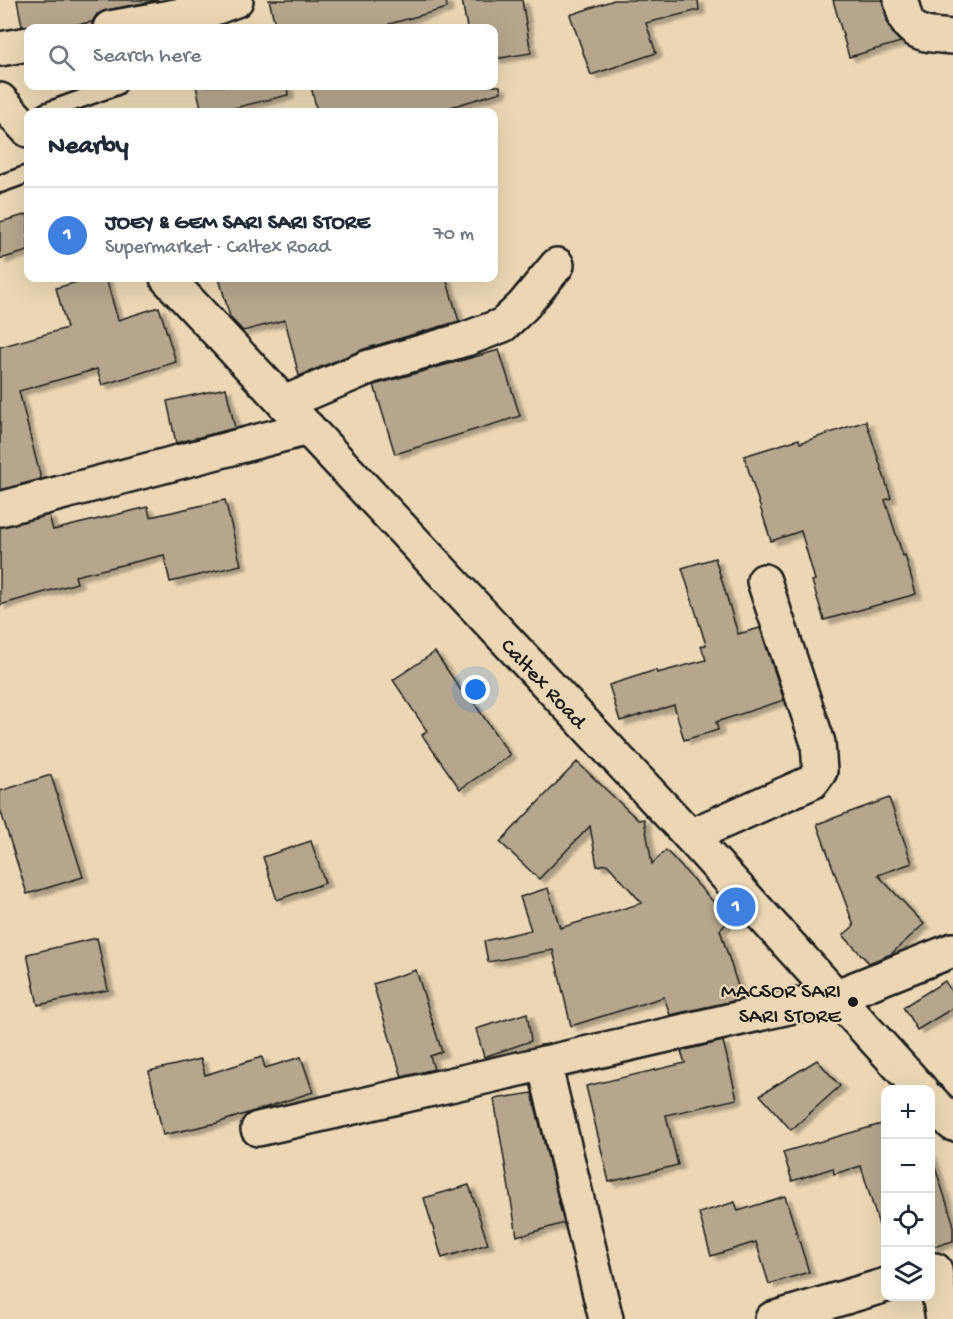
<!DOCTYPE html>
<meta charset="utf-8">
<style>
body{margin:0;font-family:"Gochi Hand",sans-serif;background:#f6f6f7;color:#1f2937}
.controls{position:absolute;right:18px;bottom:18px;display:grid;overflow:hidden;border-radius:12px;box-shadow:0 6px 24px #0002}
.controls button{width:54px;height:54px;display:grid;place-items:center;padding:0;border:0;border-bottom:2px solid #e0e1e3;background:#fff;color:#1f2937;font:30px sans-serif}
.you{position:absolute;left:476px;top:690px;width:21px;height:21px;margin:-15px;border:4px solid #fff;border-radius:50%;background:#1a73e8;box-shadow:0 0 0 9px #1a73e833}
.badge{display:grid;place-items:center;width:39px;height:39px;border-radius:50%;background:#1c1c1c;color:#fff;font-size:20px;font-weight:700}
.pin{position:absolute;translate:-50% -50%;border:3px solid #fff;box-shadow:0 2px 6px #0006}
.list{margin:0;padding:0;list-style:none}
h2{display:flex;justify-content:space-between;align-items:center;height:78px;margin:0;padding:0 24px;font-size:26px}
h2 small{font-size:20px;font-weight:400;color:#747a83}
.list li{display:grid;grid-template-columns:39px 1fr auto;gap:18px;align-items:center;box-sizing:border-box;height:96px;padding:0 24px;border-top:2px solid #e0e1e3}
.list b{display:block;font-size:22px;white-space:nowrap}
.list p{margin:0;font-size:20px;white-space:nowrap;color:#747a83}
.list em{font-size:20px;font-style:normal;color:#747a83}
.icon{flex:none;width:33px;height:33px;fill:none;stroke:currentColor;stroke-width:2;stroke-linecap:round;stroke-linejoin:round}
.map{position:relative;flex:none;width:953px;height:1319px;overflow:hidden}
.search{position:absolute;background:#fff;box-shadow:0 6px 24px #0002;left:24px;top:24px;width:474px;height:66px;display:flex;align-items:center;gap:15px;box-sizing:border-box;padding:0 21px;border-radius:12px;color:#747a83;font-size:22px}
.panel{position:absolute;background:#fff;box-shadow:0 6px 24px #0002;left:24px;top:108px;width:474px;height:174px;border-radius:12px}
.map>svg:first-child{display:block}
.building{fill:#b5a68d;stroke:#1c1c1c;stroke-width:1.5;filter:url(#shadow)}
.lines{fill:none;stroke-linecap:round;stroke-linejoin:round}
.lane-casing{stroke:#1c1c1c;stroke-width:21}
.street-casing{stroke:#1c1c1c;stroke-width:38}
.secondary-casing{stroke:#1c1c1c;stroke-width:38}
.lane{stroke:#ebd7b5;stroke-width:16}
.street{stroke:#ebd7b5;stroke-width:33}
.secondary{stroke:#ebd7b5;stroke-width:33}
.poi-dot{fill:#1c1c1c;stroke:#ebd7b5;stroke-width:2}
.labels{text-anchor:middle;stroke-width:4.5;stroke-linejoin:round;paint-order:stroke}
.street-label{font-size:22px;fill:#1c1c1c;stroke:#ebd7b5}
.poi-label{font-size:22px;fill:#1c1c1c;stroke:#ebd7b5;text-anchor:end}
</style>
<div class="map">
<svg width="953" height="1319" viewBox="0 0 953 1319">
<defs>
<filter id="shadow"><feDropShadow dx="6" dy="4" stdDeviation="1.5" flood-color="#0004"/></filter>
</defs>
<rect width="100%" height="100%" fill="#ebd7b5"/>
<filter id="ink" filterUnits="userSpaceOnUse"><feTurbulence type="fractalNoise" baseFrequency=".0167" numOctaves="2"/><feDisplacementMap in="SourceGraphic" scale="12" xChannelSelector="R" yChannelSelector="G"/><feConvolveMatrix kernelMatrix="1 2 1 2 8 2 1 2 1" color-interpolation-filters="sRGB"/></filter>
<g filter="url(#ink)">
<g class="building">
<path d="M17 0H159L107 10 97 14 92 22 55 28H38L34 26H22Z"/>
<path d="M269 0H446L447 8 389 24 390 28H276Z"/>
<path d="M462 0H522L531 53 494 59V28H467Z"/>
<path d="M614 0H698L699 10 646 23 656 53 591 75 570 15Z"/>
<path d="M833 0H883L888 25 894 35 901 42 849 57Z"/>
<path d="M196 86H287L288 95 217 112H202Z"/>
<path d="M311 86H500L501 92 434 112H317Z"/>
<path d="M28 214V251L0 259V222Z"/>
<path d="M91 278H106L118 320 159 307 176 362 102 385 97 369 19 391 41 479 0 490V347L67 328 56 288Z"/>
<path d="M219 278H446L459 321 364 349 299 376 285 320 243 331 230 317Z"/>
<path d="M499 350 520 416 395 454 374 385Z"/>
<path d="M226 388 235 428 176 443 167 401Z"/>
<path d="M866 421 891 498 885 500 903 556 905 555 916 594 824 620 812 581 815 580 801 531 771 541 744 456 799 439 800 443Z"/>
<path d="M225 500 241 565 170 582 164 555 75 576 77 583 0 605V527L49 515 53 530 148 507 150 517Z"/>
<path d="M715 558 738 634 760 628 784 700 716 722 718 730 684 740 674 705 620 721 609 685 656 670 657 673 706 660 701 646 706 645 682 568Z"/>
<path d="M435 652 469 702 472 700 510 755 460 789 422 735 427 731 393 680Z"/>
<path d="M577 762 638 820 644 819 652 864 666 850 730 920 720 930 742 999 670 1015 664 997 571 1026 553 950 488 962 484 941 531 930 520 897 548 888 560 928 642 903 607 864 597 866 590 826 539 879 500 842Z"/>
<path d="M51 775 83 877 27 894 0 809V791Z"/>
<path d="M889 798 912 863 878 875 924 924 891 954 869 963 843 935 854 926 817 824Z"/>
<path d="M311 841 325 883 277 900 263 857Z"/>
<path d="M97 938 108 990 38 1005 27 954Z"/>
<path d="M416 970 442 1052 430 1056 434 1069 402 1077 373 984Z"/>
<path d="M945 981 953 995V1008L917 1030 903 1007Z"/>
<path d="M527 1013 531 1041 484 1057 476 1029Z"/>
<path d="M723 1041 737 1099 666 1115 678 1165 609 1182 586 1086 685 1063 681 1051Z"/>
<path d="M262 1057 265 1068 301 1057 313 1092 217 1123 163 1135 149 1071 201 1059 205 1075Z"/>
<path d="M817 1060 840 1086 791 1130 760 1095Z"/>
<path d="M532 1093 564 1223 524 1235 523 1234 517 1236 494 1099Z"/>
<path d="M885 1123V1245L861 1166 834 1174 833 1168 792 1181 783 1152Z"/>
<path d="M930 1152 953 1222V1241L930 1248Z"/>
<path d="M469 1185 488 1244 442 1258 424 1198Z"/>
<path d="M785 1196 809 1272 769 1284 756 1242 711 1256 699 1213 735 1202 738 1211Z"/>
</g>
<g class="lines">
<defs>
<g id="lane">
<path d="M45 112 117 86"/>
<path d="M0 184 28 174"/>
</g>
<g id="street">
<path d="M901 0C902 6 904 13 906 19 914 37 936 35 953 37"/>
<path d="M110 28 209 10 236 0"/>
<path d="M0 49 28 44"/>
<path d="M284 403 369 367 466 339 503 325 523 306 557 265"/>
<path d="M0 509 308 428"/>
<path d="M690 836 812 782 820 771 818 743 764 581"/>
<path d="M544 1063 606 1319"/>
<path d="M258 1129 837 996 953 950"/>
<path d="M935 1270 943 1319"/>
<path d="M772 1319 886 1285"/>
</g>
<g id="secondary">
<path d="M0 100 28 130"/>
<path d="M167 278 690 836 921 1090"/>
<path d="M930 1100 953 1124"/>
</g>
</defs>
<use href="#lane" class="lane-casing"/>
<use href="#street" class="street-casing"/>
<use href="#secondary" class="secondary-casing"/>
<use href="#lane" class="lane"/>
<use href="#street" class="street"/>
<use href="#secondary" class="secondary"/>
</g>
</g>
<circle class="poi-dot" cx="853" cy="1002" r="6"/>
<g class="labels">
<g class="street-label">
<text transform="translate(545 682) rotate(47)" y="8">Caltex Road</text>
</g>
<g class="poi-label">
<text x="841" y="997">MACSOR SARI<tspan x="841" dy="25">SARI STORE</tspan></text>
</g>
</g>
</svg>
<div class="controls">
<button>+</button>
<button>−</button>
<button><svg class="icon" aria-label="locate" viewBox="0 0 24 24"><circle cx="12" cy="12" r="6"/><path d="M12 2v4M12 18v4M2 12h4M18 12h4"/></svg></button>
<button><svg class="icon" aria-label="layers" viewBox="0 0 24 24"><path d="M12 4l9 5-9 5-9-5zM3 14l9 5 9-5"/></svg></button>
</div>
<div class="you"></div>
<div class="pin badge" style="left:736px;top:907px;background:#3f7fe0">1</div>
<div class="search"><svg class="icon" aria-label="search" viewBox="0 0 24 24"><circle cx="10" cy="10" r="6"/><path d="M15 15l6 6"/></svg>Search here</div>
<section class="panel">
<h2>Nearby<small></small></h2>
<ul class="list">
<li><span class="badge" style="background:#3f7fe0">1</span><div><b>JOEY &amp; GEM SARI SARI STORE</b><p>Supermarket · Caltex Road</p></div><em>70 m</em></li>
</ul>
</section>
</div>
